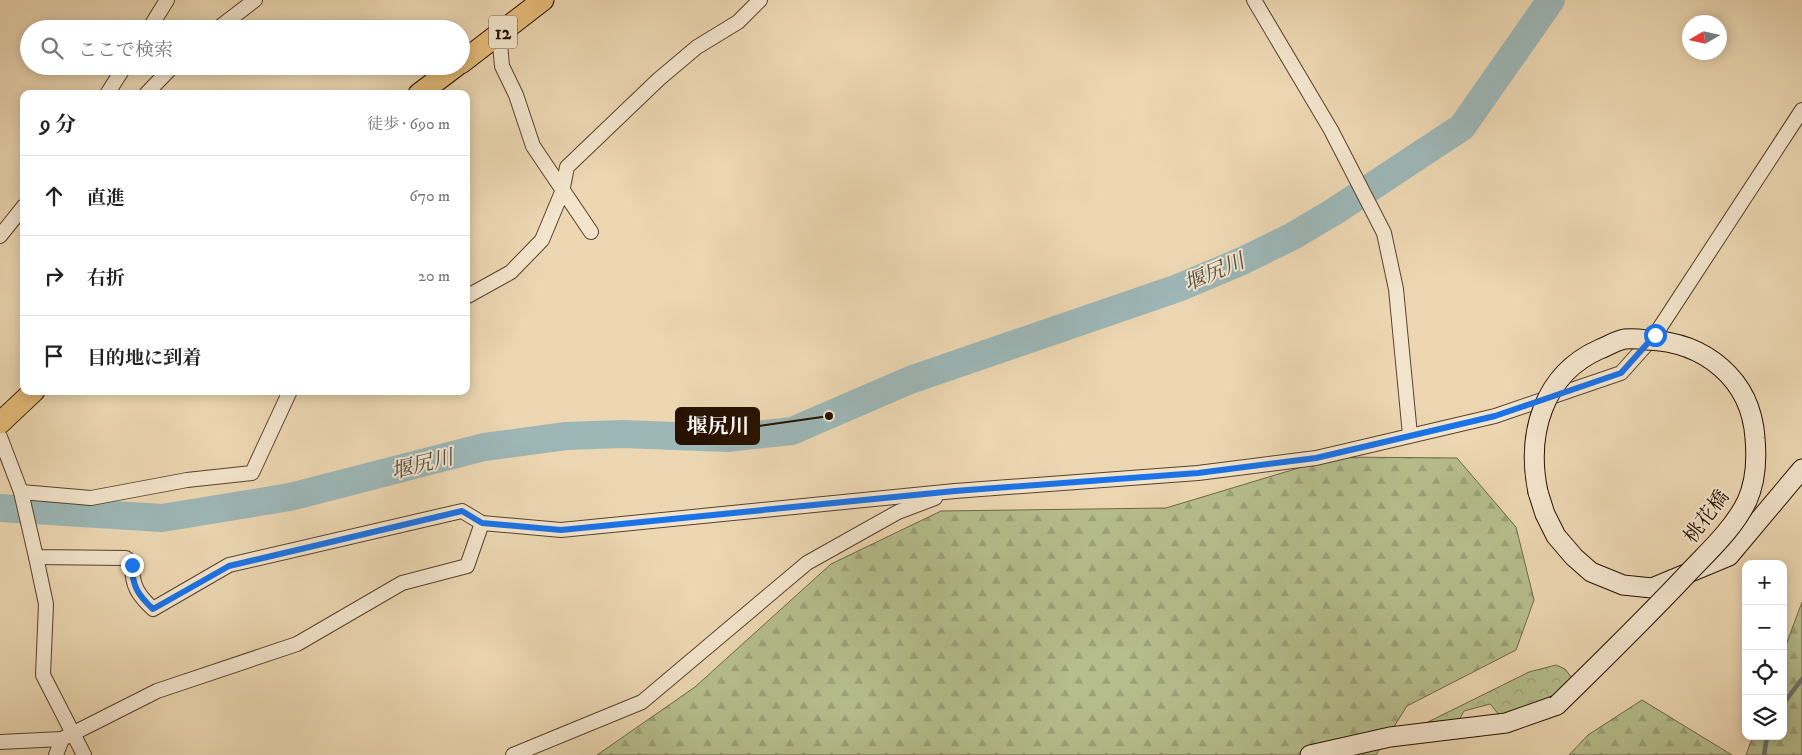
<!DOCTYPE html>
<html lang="ja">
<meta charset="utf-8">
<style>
body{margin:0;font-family:"IM FELL DW Pica","Noto Serif JP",serif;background:#f2f2f2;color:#222}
.controls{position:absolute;right:15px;bottom:15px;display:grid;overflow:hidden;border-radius:10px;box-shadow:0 2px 12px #0003}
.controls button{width:45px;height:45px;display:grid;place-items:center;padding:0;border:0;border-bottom:1px solid #e0e0e0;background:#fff;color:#222;font:25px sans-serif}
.compass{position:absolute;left:1682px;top:15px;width:45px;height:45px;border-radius:50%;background:#fff;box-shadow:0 2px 12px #0003;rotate:261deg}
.stop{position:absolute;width:15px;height:15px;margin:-11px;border:4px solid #1a73e8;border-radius:50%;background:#fff}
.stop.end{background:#1a73e8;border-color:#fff;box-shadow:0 1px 5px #0008}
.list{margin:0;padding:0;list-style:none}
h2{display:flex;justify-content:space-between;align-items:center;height:65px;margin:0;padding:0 20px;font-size:21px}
h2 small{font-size:16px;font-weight:400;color:#767676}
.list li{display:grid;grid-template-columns:32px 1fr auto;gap:15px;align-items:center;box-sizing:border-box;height:80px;padding:0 20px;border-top:1px solid #e0e0e0}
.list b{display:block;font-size:19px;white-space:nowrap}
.list em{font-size:16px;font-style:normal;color:#767676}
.icon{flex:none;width:28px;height:28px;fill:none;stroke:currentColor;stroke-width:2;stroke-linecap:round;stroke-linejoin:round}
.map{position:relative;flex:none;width:1802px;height:755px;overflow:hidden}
.search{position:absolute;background:#fff;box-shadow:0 2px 12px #0003;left:20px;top:20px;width:450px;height:55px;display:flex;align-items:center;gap:12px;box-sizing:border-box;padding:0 18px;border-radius:28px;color:#767676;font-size:19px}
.panel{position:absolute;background:#fff;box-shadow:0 2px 12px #0003;left:20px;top:90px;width:450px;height:305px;border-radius:10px}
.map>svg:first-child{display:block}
.forest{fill:url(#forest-firs);stroke:#6e6846}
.park{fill:url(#park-crowns);stroke:#6e6846}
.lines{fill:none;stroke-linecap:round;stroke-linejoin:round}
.stream{stroke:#6e756e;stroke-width:4.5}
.river{stroke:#9db7b7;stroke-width:28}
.street-casing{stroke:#58422c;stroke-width:16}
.secondary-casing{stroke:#271100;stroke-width:21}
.primary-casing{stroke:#271100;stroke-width:23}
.street{stroke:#f3e5cd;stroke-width:14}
.secondary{stroke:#f3e5cd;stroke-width:19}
.primary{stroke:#e6bc79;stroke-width:21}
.secondary-bridge-casing{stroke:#271100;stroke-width:21;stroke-linecap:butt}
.secondary-bridge{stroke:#f3e5cd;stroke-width:19}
.route{stroke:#1a73e8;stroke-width:6}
.labels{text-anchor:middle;stroke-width:4;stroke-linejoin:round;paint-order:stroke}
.shield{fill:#f3e5cd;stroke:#64513e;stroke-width:1}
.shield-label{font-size:19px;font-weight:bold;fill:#271100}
.street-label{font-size:20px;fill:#271100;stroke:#f3e5cd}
.water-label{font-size:21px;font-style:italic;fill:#504b40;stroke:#f3e5cd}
.leader{fill:none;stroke:#271100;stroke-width:2}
.callout-dot{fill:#271100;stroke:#f3e5cd;stroke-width:2}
.callout{fill:#271100;stroke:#271100;stroke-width:2}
.callout-label{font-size:21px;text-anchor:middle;font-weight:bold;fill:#fff}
</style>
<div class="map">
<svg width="1802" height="755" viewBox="0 0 1802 755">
<defs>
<pattern id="forest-firs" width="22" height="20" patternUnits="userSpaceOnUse" patternTransform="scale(1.25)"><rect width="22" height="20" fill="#b6be8d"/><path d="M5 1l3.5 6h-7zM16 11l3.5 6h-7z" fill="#9ca278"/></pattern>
<pattern id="park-crowns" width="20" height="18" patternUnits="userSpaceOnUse" patternTransform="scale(1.25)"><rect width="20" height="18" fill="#b6be8d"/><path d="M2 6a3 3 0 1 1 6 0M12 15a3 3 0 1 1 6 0" fill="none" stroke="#9ca278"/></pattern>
</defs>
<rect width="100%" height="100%" fill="#ecd7b2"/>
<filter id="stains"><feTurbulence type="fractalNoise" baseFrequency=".004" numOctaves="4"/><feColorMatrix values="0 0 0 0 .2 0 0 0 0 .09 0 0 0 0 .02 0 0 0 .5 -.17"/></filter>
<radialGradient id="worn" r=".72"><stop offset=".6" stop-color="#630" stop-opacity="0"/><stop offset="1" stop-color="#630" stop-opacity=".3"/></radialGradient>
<g class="forest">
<path d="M1335 457 1457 458 1516 527 1534 600 1516 650 1407 706 1376 755H597L695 687 831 564 941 511 1166 508Z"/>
<path d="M1802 602V755H1746L1753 736H1783V653Z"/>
<path d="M1642 700 1732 755H1569L1588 735Z"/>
</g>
<path class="park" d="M1556 665 1565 669 1572 678 1557 705 1506 723 1490 704 1464 711 1459 720 1428 722 1529 672Z"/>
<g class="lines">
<g class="stream">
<path d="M1783 704 1802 679"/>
<path d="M1764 755 1767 736"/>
</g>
<path class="river" d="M0 508 162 518 290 497 484 447 566 436 623 434 727 438 792 431 910 380 1178 288 1242 261 1293 236 1335 211 1462 127 1551 0"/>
<defs>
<g id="street">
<path d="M1254 0 1331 130 1384 233 1396 289 1410 435"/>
<path d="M149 29 167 0"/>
<path d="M217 29 255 0"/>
<path d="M499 34 502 66 516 95 533 146 591 232"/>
<path d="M107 94 125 66"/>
<path d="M146 94 173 66"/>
<path d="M0 236 24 206"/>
<path d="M466 297 511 272 542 240 562 192 567 167 659 79 697 47 738 22 760 0"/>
<path d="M0 437 21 492 36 557 126 558 132 565C132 586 138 595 153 609L229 565 462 511 482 523 561 530 955 491 1198 473 1316 458 1495 416 1621 373 1655 335 1802 110"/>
<path d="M21 492 91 498 187 480 252 473 290 391"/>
<path d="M36 557 46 604 43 675 84 755"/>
<path d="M0 742 62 739 157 691 297 644 402 583 467 566 482 523"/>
<path d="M56 755 62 739"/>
<path d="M513 755 642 702 807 563 898 512 935 498"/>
</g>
<g id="secondary">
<path d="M1538 492 1545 514 1556 536 1574 557 1591 572 1623 585 1652 588 1729 556 1802 469"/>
<path d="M1310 755 1390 737 1506 723 1557 705"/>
</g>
<g id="primary">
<path d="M461 63 543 0"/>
<path d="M419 94 456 66"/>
<path d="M0 423 34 391"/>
</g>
</defs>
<use href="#street" class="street-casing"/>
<use href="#secondary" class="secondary-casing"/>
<use href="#primary" class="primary-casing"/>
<use href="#street" class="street"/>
<use href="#secondary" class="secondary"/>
<use href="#primary" class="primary"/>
<defs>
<path id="secondary-bridge" d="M1538 492C1526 434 1543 374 1600 349 1608 346 1617 340 1625 339 1632 338 1640 339 1647 340 1705 342 1751 379 1755 438 1757 460 1756 481 1747 501 1734 528 1710 550 1690 571 1647 617 1602 661 1557 705"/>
</defs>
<use href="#secondary-bridge" class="secondary-bridge-casing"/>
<use href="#secondary-bridge" class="secondary-bridge"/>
</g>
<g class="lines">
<path class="route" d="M132 565C132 586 138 595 153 609L229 566 462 511 482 523 561 530 955 491 1198 473 1316 458 1495 416 1621 373 1655 335"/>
</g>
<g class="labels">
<rect class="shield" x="489" y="15.5" width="28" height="33" rx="4"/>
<g class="shield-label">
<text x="503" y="39">12</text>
</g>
<g class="street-label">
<text transform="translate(1706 516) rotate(-53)" y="7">桃花橋</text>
</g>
<g class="water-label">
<text transform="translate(1214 272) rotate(-23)" y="7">堰尻川</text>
<text transform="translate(422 464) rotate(-14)" y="7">堰尻川</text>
</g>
</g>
<path class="leader" d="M829 416L759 426"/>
<circle class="callout-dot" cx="829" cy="416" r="5"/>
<rect class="callout" x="676" y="408" width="83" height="36" rx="5"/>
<g class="callout-label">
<text x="718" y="433">堰尻川</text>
</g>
<rect width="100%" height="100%" filter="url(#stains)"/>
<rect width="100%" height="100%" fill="url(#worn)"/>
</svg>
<div class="controls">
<button>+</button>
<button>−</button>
<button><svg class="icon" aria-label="locate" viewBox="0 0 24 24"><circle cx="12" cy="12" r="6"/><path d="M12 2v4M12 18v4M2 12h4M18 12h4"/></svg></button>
<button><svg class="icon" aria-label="layers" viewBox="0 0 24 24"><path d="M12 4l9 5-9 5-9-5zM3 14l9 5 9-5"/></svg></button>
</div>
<svg class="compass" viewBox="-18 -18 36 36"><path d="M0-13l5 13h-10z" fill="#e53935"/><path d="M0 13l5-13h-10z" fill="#767676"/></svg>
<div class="stop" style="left:1655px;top:335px"></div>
<div class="stop end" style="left:132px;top:565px"></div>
<div class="search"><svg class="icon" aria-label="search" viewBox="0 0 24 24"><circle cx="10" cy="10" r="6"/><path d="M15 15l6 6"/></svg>ここで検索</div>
<section class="panel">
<h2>9 分<small>徒歩 · 690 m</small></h2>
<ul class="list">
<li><svg class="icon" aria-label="ahead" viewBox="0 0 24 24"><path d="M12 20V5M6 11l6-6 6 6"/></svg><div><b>直進</b></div><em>670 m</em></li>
<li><svg class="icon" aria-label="right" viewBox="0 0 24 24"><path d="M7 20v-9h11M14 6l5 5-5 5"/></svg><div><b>右折</b></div><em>20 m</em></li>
<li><svg class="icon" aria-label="arrive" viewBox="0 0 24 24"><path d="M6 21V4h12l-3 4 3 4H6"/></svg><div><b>目的地に到着</b></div></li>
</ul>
</section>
</div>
